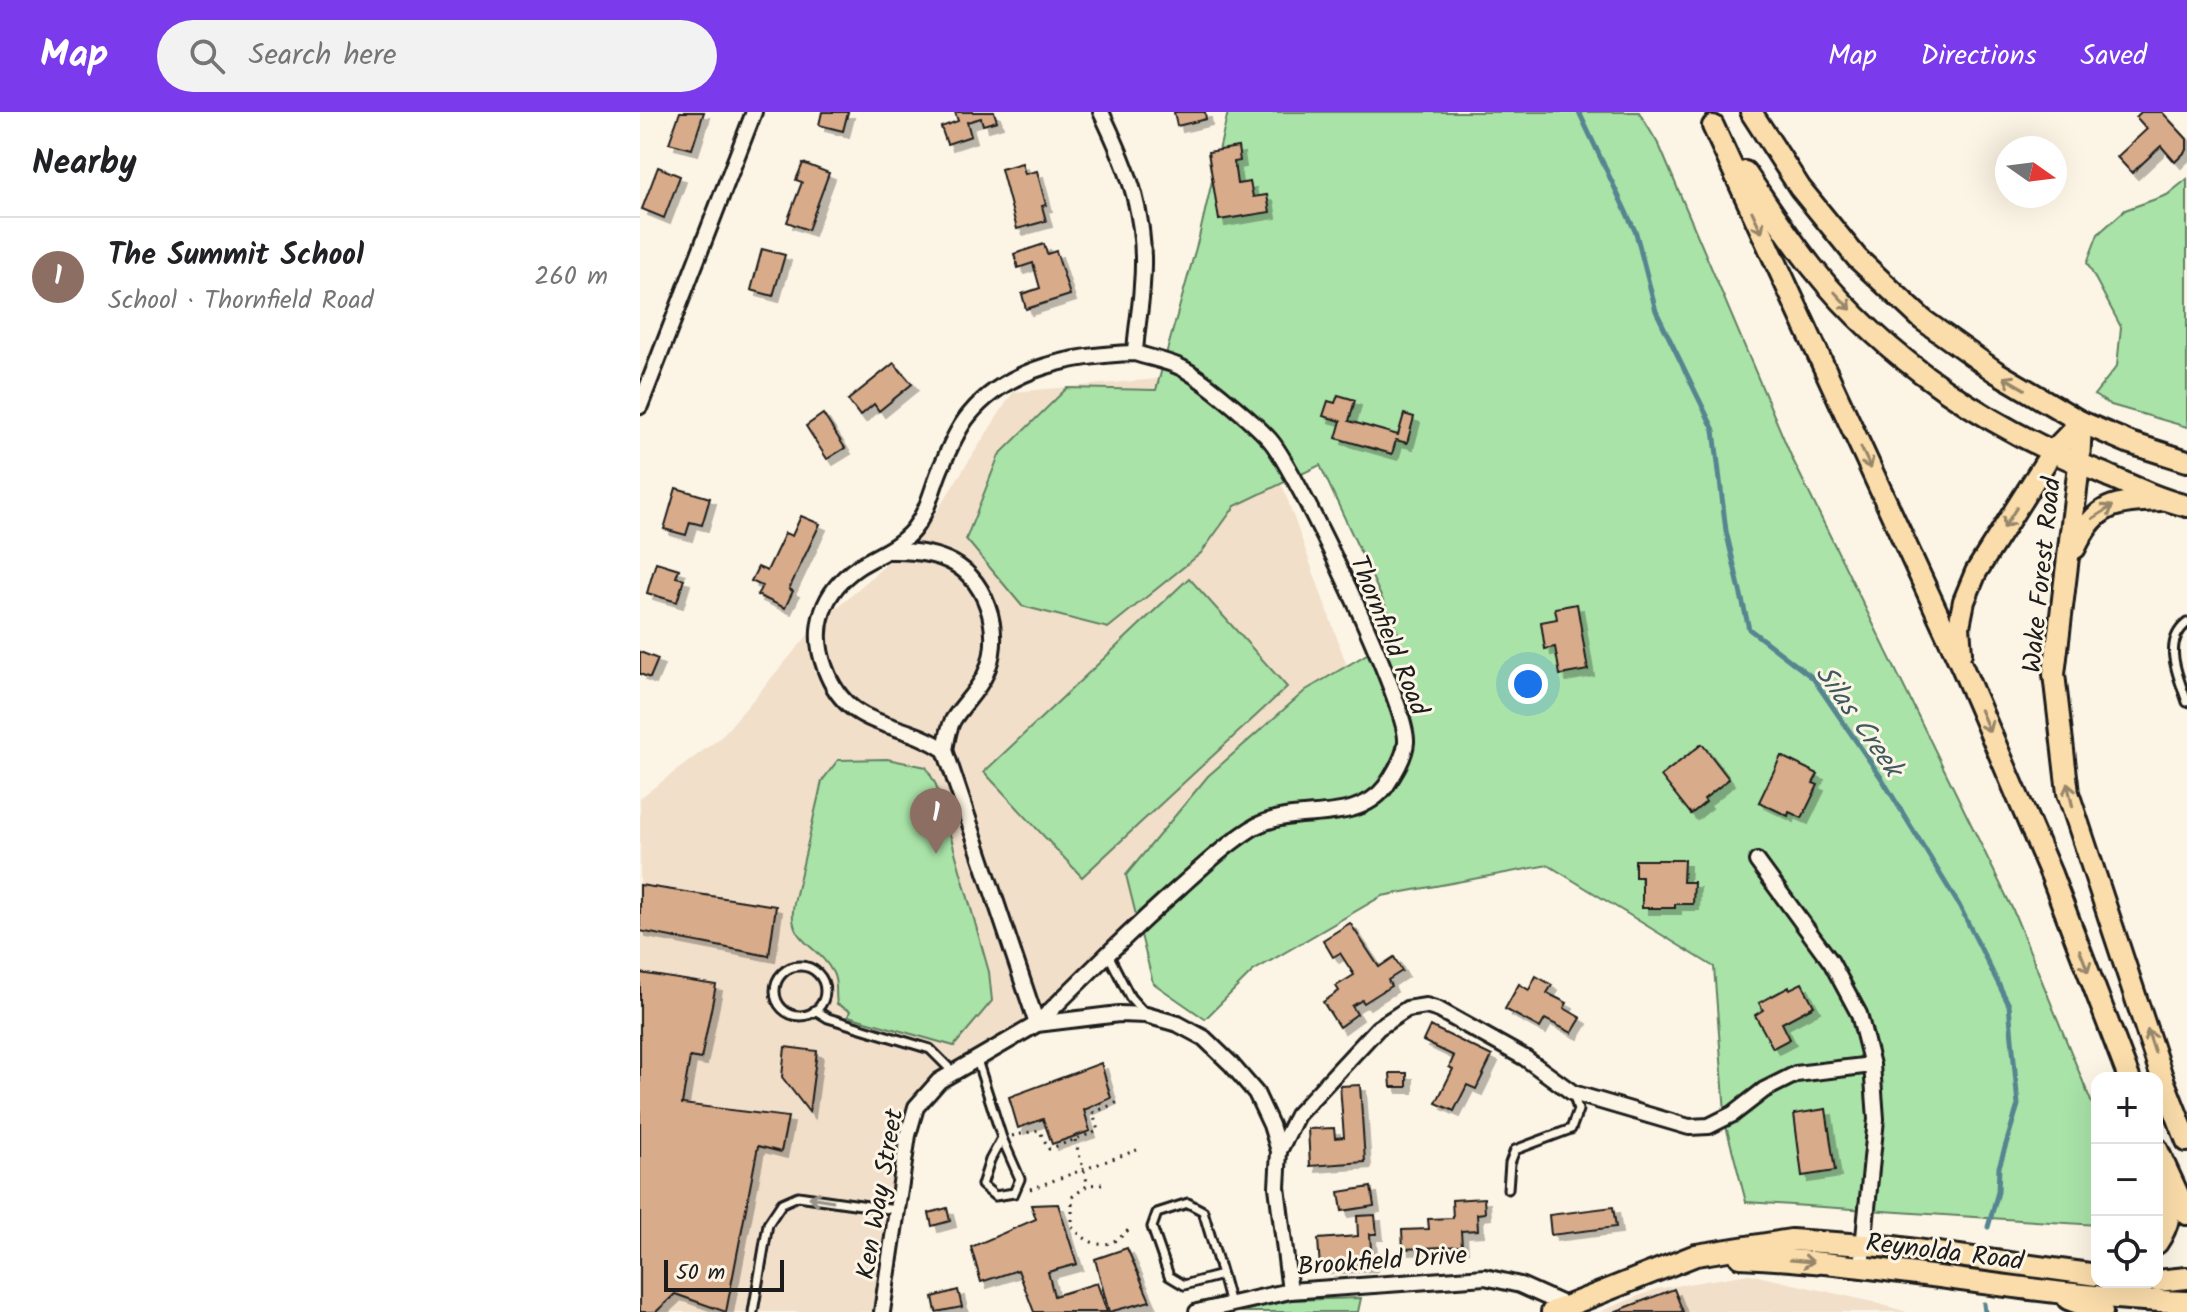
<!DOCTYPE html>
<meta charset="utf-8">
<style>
body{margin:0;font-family:Kalam,sans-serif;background:#f2f2f2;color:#202124}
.controls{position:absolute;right:24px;bottom:24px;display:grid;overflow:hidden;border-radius:16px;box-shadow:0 8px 32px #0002}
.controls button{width:72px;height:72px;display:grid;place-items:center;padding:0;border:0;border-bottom:2px solid #e0e0e0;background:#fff;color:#202124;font:40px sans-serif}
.compass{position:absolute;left:1355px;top:24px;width:72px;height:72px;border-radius:50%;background:#fff;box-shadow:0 8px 32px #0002;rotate:104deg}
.scale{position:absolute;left:24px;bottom:20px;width:120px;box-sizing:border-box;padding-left:8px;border:4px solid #1c1c1c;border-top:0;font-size:22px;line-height:28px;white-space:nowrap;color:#1c1c1c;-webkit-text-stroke:6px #fcf5e5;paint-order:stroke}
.you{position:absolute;left:888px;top:572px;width:28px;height:28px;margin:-20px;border:6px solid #fff;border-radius:50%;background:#1a73e8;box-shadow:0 0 0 12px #1a73e833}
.badge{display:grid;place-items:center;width:52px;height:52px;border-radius:50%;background:#7c3aed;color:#fff;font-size:26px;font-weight:700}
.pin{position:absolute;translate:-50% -66px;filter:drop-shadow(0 2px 4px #0008)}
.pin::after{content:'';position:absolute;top:42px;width:28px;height:24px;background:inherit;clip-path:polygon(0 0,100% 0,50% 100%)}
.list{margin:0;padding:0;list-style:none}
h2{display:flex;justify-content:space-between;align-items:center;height:104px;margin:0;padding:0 32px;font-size:34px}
h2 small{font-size:26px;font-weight:400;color:#757577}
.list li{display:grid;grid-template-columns:52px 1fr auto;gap:24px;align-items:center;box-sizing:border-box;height:120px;padding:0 32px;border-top:2px solid #e0e0e0}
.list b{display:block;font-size:30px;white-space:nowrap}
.list p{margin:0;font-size:26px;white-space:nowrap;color:#757577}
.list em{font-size:26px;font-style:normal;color:#757577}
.icon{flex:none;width:44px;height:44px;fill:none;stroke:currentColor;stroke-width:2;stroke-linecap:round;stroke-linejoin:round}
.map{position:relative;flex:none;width:1547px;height:1200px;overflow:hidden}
header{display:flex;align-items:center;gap:48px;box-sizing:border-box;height:112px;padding:0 40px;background:#7c3aed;color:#fff}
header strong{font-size:38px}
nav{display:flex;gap:44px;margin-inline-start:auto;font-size:28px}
.search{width:560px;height:72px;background:#f2f2f2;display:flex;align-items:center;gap:20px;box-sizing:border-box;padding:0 28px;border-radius:44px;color:#757577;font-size:30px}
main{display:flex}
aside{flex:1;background:#fff}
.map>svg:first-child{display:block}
.built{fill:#f1dfca}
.green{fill:#a9e3a8;stroke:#628062;stroke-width:2}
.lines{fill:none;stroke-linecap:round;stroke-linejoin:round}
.stream{stroke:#578590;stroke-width:5}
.building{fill:#d8ac8a;stroke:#1c1c1c;stroke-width:2;filter:url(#shadow)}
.lane-casing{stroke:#1c1c1c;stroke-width:13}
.street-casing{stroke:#1c1c1c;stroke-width:20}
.primary-casing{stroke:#1c1c1c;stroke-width:26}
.path{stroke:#1c1c1c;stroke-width:3;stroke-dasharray:2 6;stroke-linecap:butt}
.lane{stroke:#fcf5e5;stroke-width:7}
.street{stroke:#fcf5e5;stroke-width:14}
.primary{stroke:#fbddab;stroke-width:20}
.oneway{stroke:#97866b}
.oneway2{stroke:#97938b}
.labels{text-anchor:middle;stroke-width:6;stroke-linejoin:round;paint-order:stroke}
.street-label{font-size:26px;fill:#1c1c1c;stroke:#fcf5e5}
.water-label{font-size:28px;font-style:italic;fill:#3e5960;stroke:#fcf5e5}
</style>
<header>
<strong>Map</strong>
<div class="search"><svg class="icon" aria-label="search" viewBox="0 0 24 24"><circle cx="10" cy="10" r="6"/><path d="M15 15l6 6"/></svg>Search here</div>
<nav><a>Map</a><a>Directions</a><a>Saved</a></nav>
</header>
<main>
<aside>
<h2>Nearby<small></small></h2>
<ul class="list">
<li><span class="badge" style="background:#8d6e63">1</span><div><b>The Summit School</b><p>School · Thornfield Road</p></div><em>260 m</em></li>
</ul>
</aside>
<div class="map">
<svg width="1547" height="1200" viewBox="0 0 1547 1200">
<defs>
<filter id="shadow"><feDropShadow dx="6" dy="6" stdDeviation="0" flood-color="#0004"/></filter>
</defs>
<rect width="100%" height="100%" fill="#fcf5e5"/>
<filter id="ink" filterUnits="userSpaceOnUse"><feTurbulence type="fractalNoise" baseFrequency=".0125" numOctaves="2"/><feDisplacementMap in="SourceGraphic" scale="16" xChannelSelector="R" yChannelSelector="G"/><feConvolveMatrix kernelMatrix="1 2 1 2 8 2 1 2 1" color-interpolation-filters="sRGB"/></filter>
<g filter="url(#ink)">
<g class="built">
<path d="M528 266 643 375 731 621 397 912 299 969 276 995 242 1200H0V686L81 625 175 515 284 419 373 280Z"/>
<path d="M1109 1162 1233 1190 1267 1200H959L1016 1177Z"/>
</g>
<g class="green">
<path d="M588 0H999L1020 35 1152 346 1373 798 1457 1004V1113L1106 1090 1086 1014 1074 855 908 753 742 784 613 859 565 907 513 871 486 763 568 664 666 578 759 523 680 353 595 394 561 441 468 516 382 494 326 427 359 343 427 276 516 278 559 125Z"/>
<path d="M1547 67V315L1471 293 1454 283 1477 254 1481 215 1447 151 1458 122 1485 98 1527 83Z"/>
<path d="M549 466 647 575 442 765 344 660Z"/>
<path d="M247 647 286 655 296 673 349 860 352 889 314 934 208 904 210 899 197 892C195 881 198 871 193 861 178 831 146 831 154 791L182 669 198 648Z"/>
<path d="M721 1186 718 1200H600L652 1188Z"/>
</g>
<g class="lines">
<g class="stream">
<path d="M939 0 996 121 1016 199 1074 318 1086 419 1109 517 1173 566 1242 667 1319 793 1369 893 1378 993 1359 1055 1358 1080 1348 1115"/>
<path d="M1344 1192 1345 1200"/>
</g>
</g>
<g class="building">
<path d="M40 0H64L52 37 29 31Z"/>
<path d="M182 0H208L203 19 179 13Z"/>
<path d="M315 0H354L357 9 343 13 341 6 327 10 331 24 307 32 301 15 318 9Z"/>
<path d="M534 0H565L566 7 537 14Z"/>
<path d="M1501 0H1522L1547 27V38L1535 50 1521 34 1492 61 1477 45 1507 17 1496 5Z"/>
<path d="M598 35 600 49 594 50 597 72 610 70 613 85 627 83 630 100 579 108 568 40Z"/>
<path d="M163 51 189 61 168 118 147 110 162 70 156 68Z"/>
<path d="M382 51 385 62 397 59 406 93 402 94 406 109 377 117 361 57Z"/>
<path d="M18 55 40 64 24 106 2 97Z"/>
<path d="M404 132 407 142 416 139 430 183 386 197 382 182 400 176 393 151 378 156 374 142Z"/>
<path d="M122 137 145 143 133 184 111 178Z"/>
<path d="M254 251 272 272 239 299 234 292 220 304 208 288Z"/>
<path d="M698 283 715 288 709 309 758 323 764 302 774 305 767 331 756 328 752 342 696 326 701 309 683 304 688 289 695 291Z"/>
<path d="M183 302 205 336 187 347 166 314Z"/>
<path d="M36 376 70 386 62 413 50 410 46 423 24 417Z"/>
<path d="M161 404 180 412 149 477 153 479 145 496 117 483 122 474 111 469 118 455 127 459 145 421 152 424Z"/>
<path d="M16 450 39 457 36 465 44 467 37 490 7 481Z"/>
<path d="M937 492 948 558 920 563 915 535 905 537 901 510 917 507 915 496Z"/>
<path d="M0 540 18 547 10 566 0 562Z"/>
<path d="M1062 632 1089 667 1064 687 1066 690 1051 702 1021 664Z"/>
<path d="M1141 644 1178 662 1173 671 1178 673 1162 706 1149 700 1148 704 1119 690Z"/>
<path d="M995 748H1044L1043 770H1054L1053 792H1035V796H1002V765H995Z"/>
<path d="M0 773 136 794 129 844 0 819Z"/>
<path d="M710 811 739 855 754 845 762 859 748 868 751 874 724 891 722 888 712 894 717 902 699 915 683 890 699 879 696 874 714 863 700 841 693 845 683 828Z"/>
<path d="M0 861 76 873 61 947 50 945 42 992 148 1005 141 1040 118 1034 86 1200 35 1182 16 1200H0Z"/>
<path d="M896 864 912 873 907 881 927 891 924 896 941 906 932 921 905 907 900 916 865 897 879 872 889 878Z"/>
<path d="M1162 871 1174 894 1142 911 1150 927 1133 936 1115 903 1123 898 1119 891 1149 875 1150 877Z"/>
<path d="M790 914 852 944 836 977 827 973 814 999 796 991 813 957 809 955 814 944 783 929Z"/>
<path d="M145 935 177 939 169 1000 142 965Z"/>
<path d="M461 951 471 986 444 998 450 1019 412 1032 403 1007 378 1016 369 985Z"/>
<path d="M750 961H767V975H751Z"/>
<path d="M720 973 725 1050 670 1054 668 1017 694 1016 695 1026 704 1025 700 974Z"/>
<path d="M1186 997 1195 1059 1162 1064 1154 1002Z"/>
<path d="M731 1075 734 1094 702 1099 699 1080Z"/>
<path d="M844 1086 845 1101 837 1102 838 1118 821 1119 822 1134 763 1137 762 1118 789 1117 788 1107 813 1106 812 1088Z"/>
<path d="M418 1092 437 1152 408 1160 414 1184 457 1171 467 1200H394L378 1158 341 1170 331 1135 396 1107 391 1093Z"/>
<path d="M973 1095 976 1115 911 1123 909 1103Z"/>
<path d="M307 1096 310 1109 292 1114 289 1101Z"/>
<path d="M735 1103 737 1122H730L732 1153 680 1156 678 1127 718 1124 717 1104Z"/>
<path d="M487 1136 510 1189 469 1200 455 1147Z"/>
<path d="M1034 1177 1043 1200H974Z"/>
<path d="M318 1178 322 1195 296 1200 293 1185Z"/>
</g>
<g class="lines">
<defs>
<g id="lane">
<path d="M1547 511C1521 531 1539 565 1547 590"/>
<path d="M468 842 490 885 505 902"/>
<circle cx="160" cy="879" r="25"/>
<path d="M175 898 188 906 290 937 313 960"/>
<path d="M337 948 362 1026 350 1048 342 1073 355 1084 374 1081 380 1067 362 1026"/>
<path d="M868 1077 870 1051 875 1038 931 1017 938 998 934 983"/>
<path d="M548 1091 563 1099 582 1163 544 1173 529 1164 512 1115 517 1101Z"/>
<path d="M582 1163 590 1192"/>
<path d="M113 1200 128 1112 142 1091 158 1084 256 1098"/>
</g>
<g id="street">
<path d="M461 0C489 58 508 106 502 173 501 196 496 218 495 241"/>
<path d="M495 241C510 246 528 249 542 256 562 266 615 311 630 328 657 359 769 595 766 630 765 645 754 662 746 674 715 716 650 691 611 717 586 733 563 754 541 774 491 818 444 865 397 912L305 638C258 606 208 620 185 556 170 516 183 479 218 455 237 443 258 436 273 418 290 397 292 374 303 351 310 335 318 316 329 303 369 254 436 243 495 241Z"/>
<path d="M0 294 114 0"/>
<path d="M250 439C299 438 336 451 350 502 355 522 354 544 345 563 337 580 323 592 313 608 308 617 307 628 305 638"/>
<path d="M1117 749 1191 850 1219 902 1232 953"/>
<path d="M639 1039 657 1003 738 916 767 897 786 894 799 898 885 946 933 981 1049 1015 1069 1014 1093 1002 1124 978 1156 962 1232 953 1236 1007 1221 1155"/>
<path d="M242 1200 268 1023 276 995 299 969 397 912 479 902 506 903 538 912 564 926 591 952 616 981 631 1013 639 1039 637 1075 650 1179"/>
<path d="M557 1200 650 1179 845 1165 880 1173 927 1194"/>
</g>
<g id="primary">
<path d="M1111 0 1160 76 1217 146 1283 208 1356 260 1441 310 1490 331 1547 349"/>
<path d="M1073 14 1323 557 1411 762 1489 966"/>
<path d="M1105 60C1127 92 1148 125 1172 155 1247 249 1351 317 1462 361 1489 373 1518 387 1547 394"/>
<path d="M1441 310 1439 353 1414 562 1428 681 1522 965 1547 1029"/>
<path d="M1435 436C1456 391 1474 390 1521 388"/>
<path d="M1321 541 1319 514 1324 489 1336 460 1412 340 1441 310"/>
<path d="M1517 1037 1547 1102"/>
<path d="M1517 1131C1530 1112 1531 1097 1529 1075"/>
<path d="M1100 1145C1250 1151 1397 1186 1547 1190"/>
<path d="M1517 1169 1547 1166"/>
<path d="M1428 1187 1462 1200"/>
<path d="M912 1200 1056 1143 1151 1128 1254 1135 1457 1163"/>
</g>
</defs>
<use href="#lane" class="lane-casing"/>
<use href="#street" class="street-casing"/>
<use href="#primary" class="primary-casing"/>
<g class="path">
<path d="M372 1024 399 1018 409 1037 458 1019 453 1001 478 990"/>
<path d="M435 1028 448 1073"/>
<path d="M462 1072 448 1073 432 1085V1115C454 1138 470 1138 491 1115"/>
<path d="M390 1077 497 1038"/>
</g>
<use href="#lane" class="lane"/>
<use href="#street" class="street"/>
<use href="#primary" class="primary"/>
</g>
<defs><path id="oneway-shaft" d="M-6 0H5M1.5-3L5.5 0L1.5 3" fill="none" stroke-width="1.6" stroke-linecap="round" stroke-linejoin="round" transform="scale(2)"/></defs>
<g class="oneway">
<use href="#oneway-shaft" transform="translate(1117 110) rotate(65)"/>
<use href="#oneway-shaft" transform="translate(1203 189) rotate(47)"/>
<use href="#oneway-shaft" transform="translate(1374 271) rotate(-150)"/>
<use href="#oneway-shaft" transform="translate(1226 346) rotate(65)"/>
<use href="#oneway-shaft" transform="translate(1463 400) rotate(-32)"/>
<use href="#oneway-shaft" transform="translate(1370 406) rotate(122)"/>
<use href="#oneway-shaft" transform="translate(1345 609) rotate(67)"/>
<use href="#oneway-shaft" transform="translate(1430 683) rotate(-103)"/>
<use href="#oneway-shaft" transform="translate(1444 849) rotate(69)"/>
<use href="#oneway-shaft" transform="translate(1511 929) rotate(-108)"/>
<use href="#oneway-shaft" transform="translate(1162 1149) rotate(5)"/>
</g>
<use class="oneway2" href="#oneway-shaft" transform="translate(181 1087) rotate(-171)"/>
</g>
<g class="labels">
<g class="street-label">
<text transform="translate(1401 463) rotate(-84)" y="9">Wake Forest Road</text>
<text transform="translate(750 523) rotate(68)" y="9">Thornfield Road</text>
<text transform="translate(239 1082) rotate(-80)" y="9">Ken Way Street</text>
<text transform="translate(1305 1139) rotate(7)" y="9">Reynolda Road</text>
<text transform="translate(742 1148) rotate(-4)" y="9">Brookfield Drive</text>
</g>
<g class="water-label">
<text transform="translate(1220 608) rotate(55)" y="10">Silas Creek</text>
</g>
</g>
</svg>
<div class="controls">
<button>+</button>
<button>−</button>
<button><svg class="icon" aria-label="locate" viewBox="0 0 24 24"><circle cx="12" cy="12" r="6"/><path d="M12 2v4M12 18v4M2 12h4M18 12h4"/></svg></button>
</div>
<svg class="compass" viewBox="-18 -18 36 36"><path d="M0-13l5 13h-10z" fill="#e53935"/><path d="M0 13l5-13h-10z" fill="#757577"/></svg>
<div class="scale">50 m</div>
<div class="you"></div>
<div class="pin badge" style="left:296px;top:742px;background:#8d6e63">1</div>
</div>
</main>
